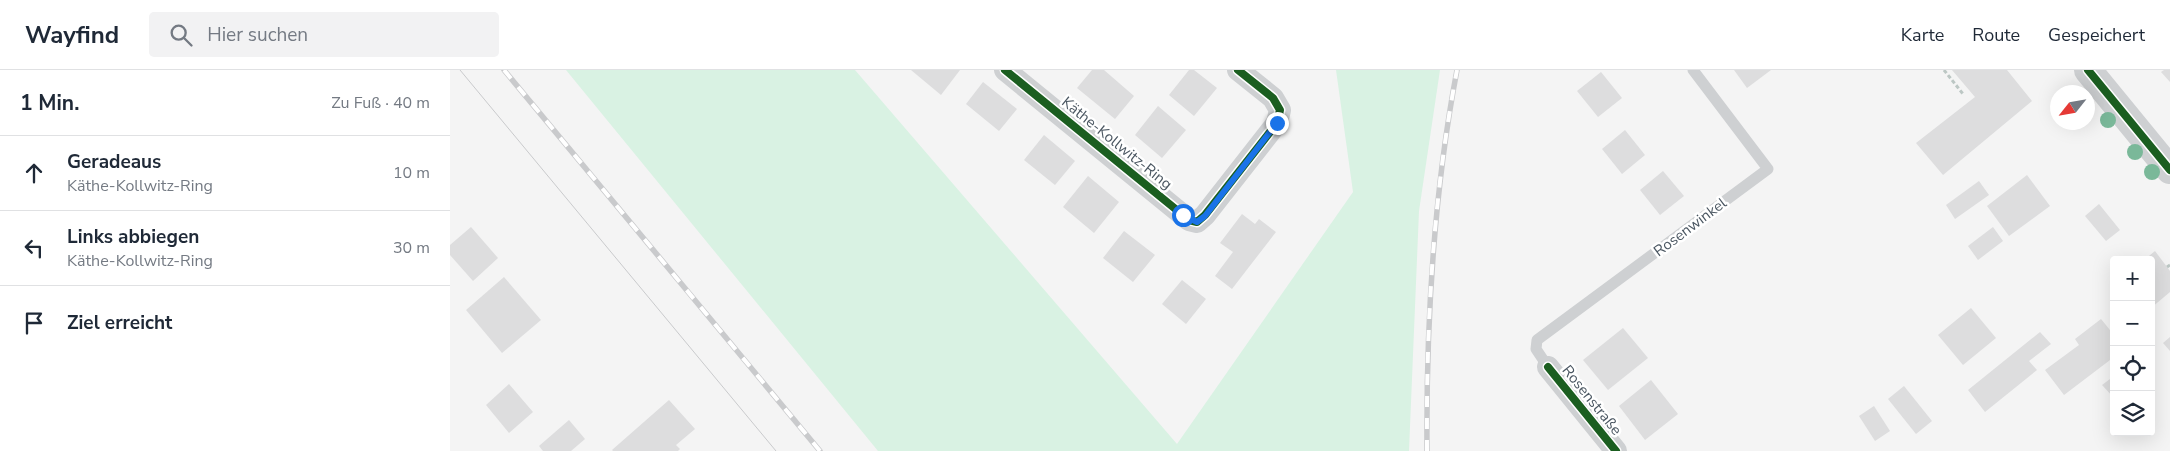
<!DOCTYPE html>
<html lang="de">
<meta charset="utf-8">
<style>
body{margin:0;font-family:"Nunito Sans",sans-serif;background:#f2f2f3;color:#1f2937}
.controls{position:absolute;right:15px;bottom:15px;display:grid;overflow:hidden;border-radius:5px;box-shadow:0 5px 20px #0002}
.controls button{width:45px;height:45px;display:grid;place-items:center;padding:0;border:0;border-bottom:1px solid #e0e1e3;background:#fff;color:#1f2937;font:25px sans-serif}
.compass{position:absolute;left:1600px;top:15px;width:45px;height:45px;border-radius:50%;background:#fff;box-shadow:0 5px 20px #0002;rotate:239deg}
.stop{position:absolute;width:15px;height:15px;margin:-11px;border:4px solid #1a73e8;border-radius:50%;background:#fff}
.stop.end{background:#1a73e8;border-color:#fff;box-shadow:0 1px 5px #0008}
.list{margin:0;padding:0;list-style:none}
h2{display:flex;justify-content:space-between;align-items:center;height:65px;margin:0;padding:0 20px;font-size:21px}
h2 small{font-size:16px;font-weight:400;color:#747a83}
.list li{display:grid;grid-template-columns:32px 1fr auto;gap:15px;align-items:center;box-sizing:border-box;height:75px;padding:0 20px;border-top:1px solid #e0e1e3}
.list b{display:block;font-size:19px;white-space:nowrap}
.list p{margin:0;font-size:16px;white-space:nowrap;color:#747a83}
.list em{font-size:16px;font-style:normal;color:#747a83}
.icon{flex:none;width:28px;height:28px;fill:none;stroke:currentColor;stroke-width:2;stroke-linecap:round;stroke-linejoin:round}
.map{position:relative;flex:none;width:1720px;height:381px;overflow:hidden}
header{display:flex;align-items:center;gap:30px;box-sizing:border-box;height:70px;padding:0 25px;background:#fff;border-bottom:1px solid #e0e1e3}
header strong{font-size:24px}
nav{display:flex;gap:28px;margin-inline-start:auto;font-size:18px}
.search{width:350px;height:45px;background:#f2f2f3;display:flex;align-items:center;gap:12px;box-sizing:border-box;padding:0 18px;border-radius:5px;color:#747a83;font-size:19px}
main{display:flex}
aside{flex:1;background:#fff}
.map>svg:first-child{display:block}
.green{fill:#d9f2e3}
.building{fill:#ddddde}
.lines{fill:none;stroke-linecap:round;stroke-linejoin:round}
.path{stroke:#bcc7c4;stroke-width:3;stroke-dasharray:4 2.5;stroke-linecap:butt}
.service{stroke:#ced0d2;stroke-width:11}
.minor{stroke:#ced0d2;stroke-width:22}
.tertiary{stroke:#ced0d2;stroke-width:28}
.tram{stroke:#c9cacc;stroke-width:1}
.rail-casing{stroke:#c9cacc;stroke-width:5.5}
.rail{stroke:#fff;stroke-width:4;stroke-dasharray:11;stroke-linecap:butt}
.cycleway-casing{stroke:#fff;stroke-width:11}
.cycleway{stroke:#1b5e20;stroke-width:8}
.tree{fill:#7ab899}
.route{stroke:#1a73e8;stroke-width:6}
.labels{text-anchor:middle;stroke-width:5;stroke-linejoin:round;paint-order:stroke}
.street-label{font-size:15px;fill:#4a5661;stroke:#fff}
</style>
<header>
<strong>Wayfind</strong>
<div class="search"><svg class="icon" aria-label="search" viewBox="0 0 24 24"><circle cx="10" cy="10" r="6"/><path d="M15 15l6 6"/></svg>Hier suchen</div>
<nav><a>Karte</a><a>Route</a><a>Gespeichert</a></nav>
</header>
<main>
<aside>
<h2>1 Min.<small>Zu Fuß · 40 m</small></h2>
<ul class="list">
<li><svg class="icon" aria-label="ahead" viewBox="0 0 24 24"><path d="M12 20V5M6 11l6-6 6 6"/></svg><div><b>Geradeaus</b><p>Käthe-Kollwitz-Ring</p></div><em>10 m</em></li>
<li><svg class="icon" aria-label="left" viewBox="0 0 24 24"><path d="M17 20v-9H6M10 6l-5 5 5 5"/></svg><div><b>Links abbiegen</b><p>Käthe-Kollwitz-Ring</p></div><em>30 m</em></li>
<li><svg class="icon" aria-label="arrive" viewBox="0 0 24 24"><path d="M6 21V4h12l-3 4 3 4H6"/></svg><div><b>Ziel erreicht</b></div></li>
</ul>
</aside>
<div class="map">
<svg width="1720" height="381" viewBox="0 0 1720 381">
<rect width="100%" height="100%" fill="#f4f4f4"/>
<path class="green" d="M116 0H405L727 374 903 122 886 0H990L969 141 959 381H428Z"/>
<g class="building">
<path d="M461 0H510L491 25Z"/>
<path d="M642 0H654L684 26 665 49 627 18Z"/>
<path d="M739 0H744L767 18 744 46 719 25Z"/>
<path d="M1284 0H1321L1297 18Z"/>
<path d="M1502 0H1557L1582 31 1493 105 1466 73 1525 27Z"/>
<path d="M1714 0H1720V12L1711 2Z"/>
<path d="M1151 2 1172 28 1148 47 1127 21Z"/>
<path d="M533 12 567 39 549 61 516 34Z"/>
<path d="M708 36 736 60 712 88 685 65Z"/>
<path d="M1175 60 1195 85 1172 104 1152 79Z"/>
<path d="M594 65 625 91 605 115 574 90Z"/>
<path d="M1213 101 1234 126 1210 145 1190 120Z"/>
<path d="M1577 105 1600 136 1559 166 1537 136Z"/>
<path d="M638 106 669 132 644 163 613 137Z"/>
<path d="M1529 111 1539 125 1505 149 1496 135Z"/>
<path d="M1649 134 1670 160 1656 171 1635 146Z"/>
<path d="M792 144 805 154 809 149 826 162 782 219 765 206 783 182 770 173Z"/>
<path d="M21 157 48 188 23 211 0 185V175Z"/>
<path d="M1543 157 1553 171 1528 190 1518 176Z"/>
<path d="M674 161 705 185 683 212 653 188Z"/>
<path d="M1705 181 1720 201V222L1701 238V190H1694Z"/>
<path d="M54 207 91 250 52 283 16 240Z"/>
<path d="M732 210 756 229 736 254 712 234Z"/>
<path d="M1521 238 1546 268 1513 295 1488 265Z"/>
<path d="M1651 249 1664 265V287L1614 325 1595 300 1629 275 1625 269Z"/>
<path d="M1173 258 1198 288 1158 320 1133 290Z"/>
<path d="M1590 262 1601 274 1579 291 1587 300 1535 342 1518 320Z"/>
<path d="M1720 267V281L1713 273Z"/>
<path d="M1664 306V328L1652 315Z"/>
<path d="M1201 310 1228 344 1195 370 1169 336Z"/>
<path d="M59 314 83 342 59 363 36 335Z"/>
<path d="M1454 316 1482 351 1466 364 1438 329Z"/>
<path d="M219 330 245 359 226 375 230 379 228 381H163L162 380Z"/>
<path d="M1424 336 1440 361 1425 371 1409 346Z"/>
<path d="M119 350 135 369 121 381H93L89 376Z"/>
</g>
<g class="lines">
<g class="path">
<path d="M1494 0 1513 24"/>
<path d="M1717 197 1720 195"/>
</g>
<path class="service" d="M1098 297 1086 279 1087 270 1318 99 1243 0"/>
<g class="minor">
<path d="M555 0 739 150 747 152 755 145 827 53 830 40 823 28 788 0"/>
<path d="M1098 297 1166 381"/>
</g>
<path class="tertiary" d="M1638 0 1720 100"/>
<path class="tram" d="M10 0 326 381"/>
<defs>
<g id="rail">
<path d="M54 0 370 381"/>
<path d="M977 381C976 253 983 126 1007 0"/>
</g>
</defs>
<use href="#rail" class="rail-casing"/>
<use href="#rail" class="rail"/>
<defs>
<g id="cycleway">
<path d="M555 0 739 150 747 152 755 145 827 53 830 40 823 28 788 0"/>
<path d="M1638 0 1720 100"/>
<path d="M1098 297 1166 381"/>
</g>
</defs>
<use href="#cycleway" class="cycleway-casing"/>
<use href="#cycleway" class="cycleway"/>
</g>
<g class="tree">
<circle cx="1658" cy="50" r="8"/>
<circle cx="1685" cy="82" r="8"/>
<circle cx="1702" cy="102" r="8"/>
</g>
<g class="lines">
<path class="route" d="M733 145 747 152 755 146 827 53"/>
</g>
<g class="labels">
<g class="street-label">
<text transform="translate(667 73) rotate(39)" y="5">Käthe-Kollwitz-Ring</text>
<text transform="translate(1240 157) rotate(-37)" y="5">Rosenwinkel</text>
<text transform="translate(1142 330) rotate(51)" y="5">Rosenstraße</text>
</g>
</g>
</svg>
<div class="controls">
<button>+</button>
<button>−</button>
<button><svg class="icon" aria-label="locate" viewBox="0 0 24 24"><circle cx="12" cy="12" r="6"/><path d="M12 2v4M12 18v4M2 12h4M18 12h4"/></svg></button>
<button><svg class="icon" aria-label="layers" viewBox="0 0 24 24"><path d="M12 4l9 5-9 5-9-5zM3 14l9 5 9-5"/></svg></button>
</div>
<svg class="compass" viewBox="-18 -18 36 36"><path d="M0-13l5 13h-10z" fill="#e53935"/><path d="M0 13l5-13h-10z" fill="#747a83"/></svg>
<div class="stop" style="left:733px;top:145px"></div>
<div class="stop end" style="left:827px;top:53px"></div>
</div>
</main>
